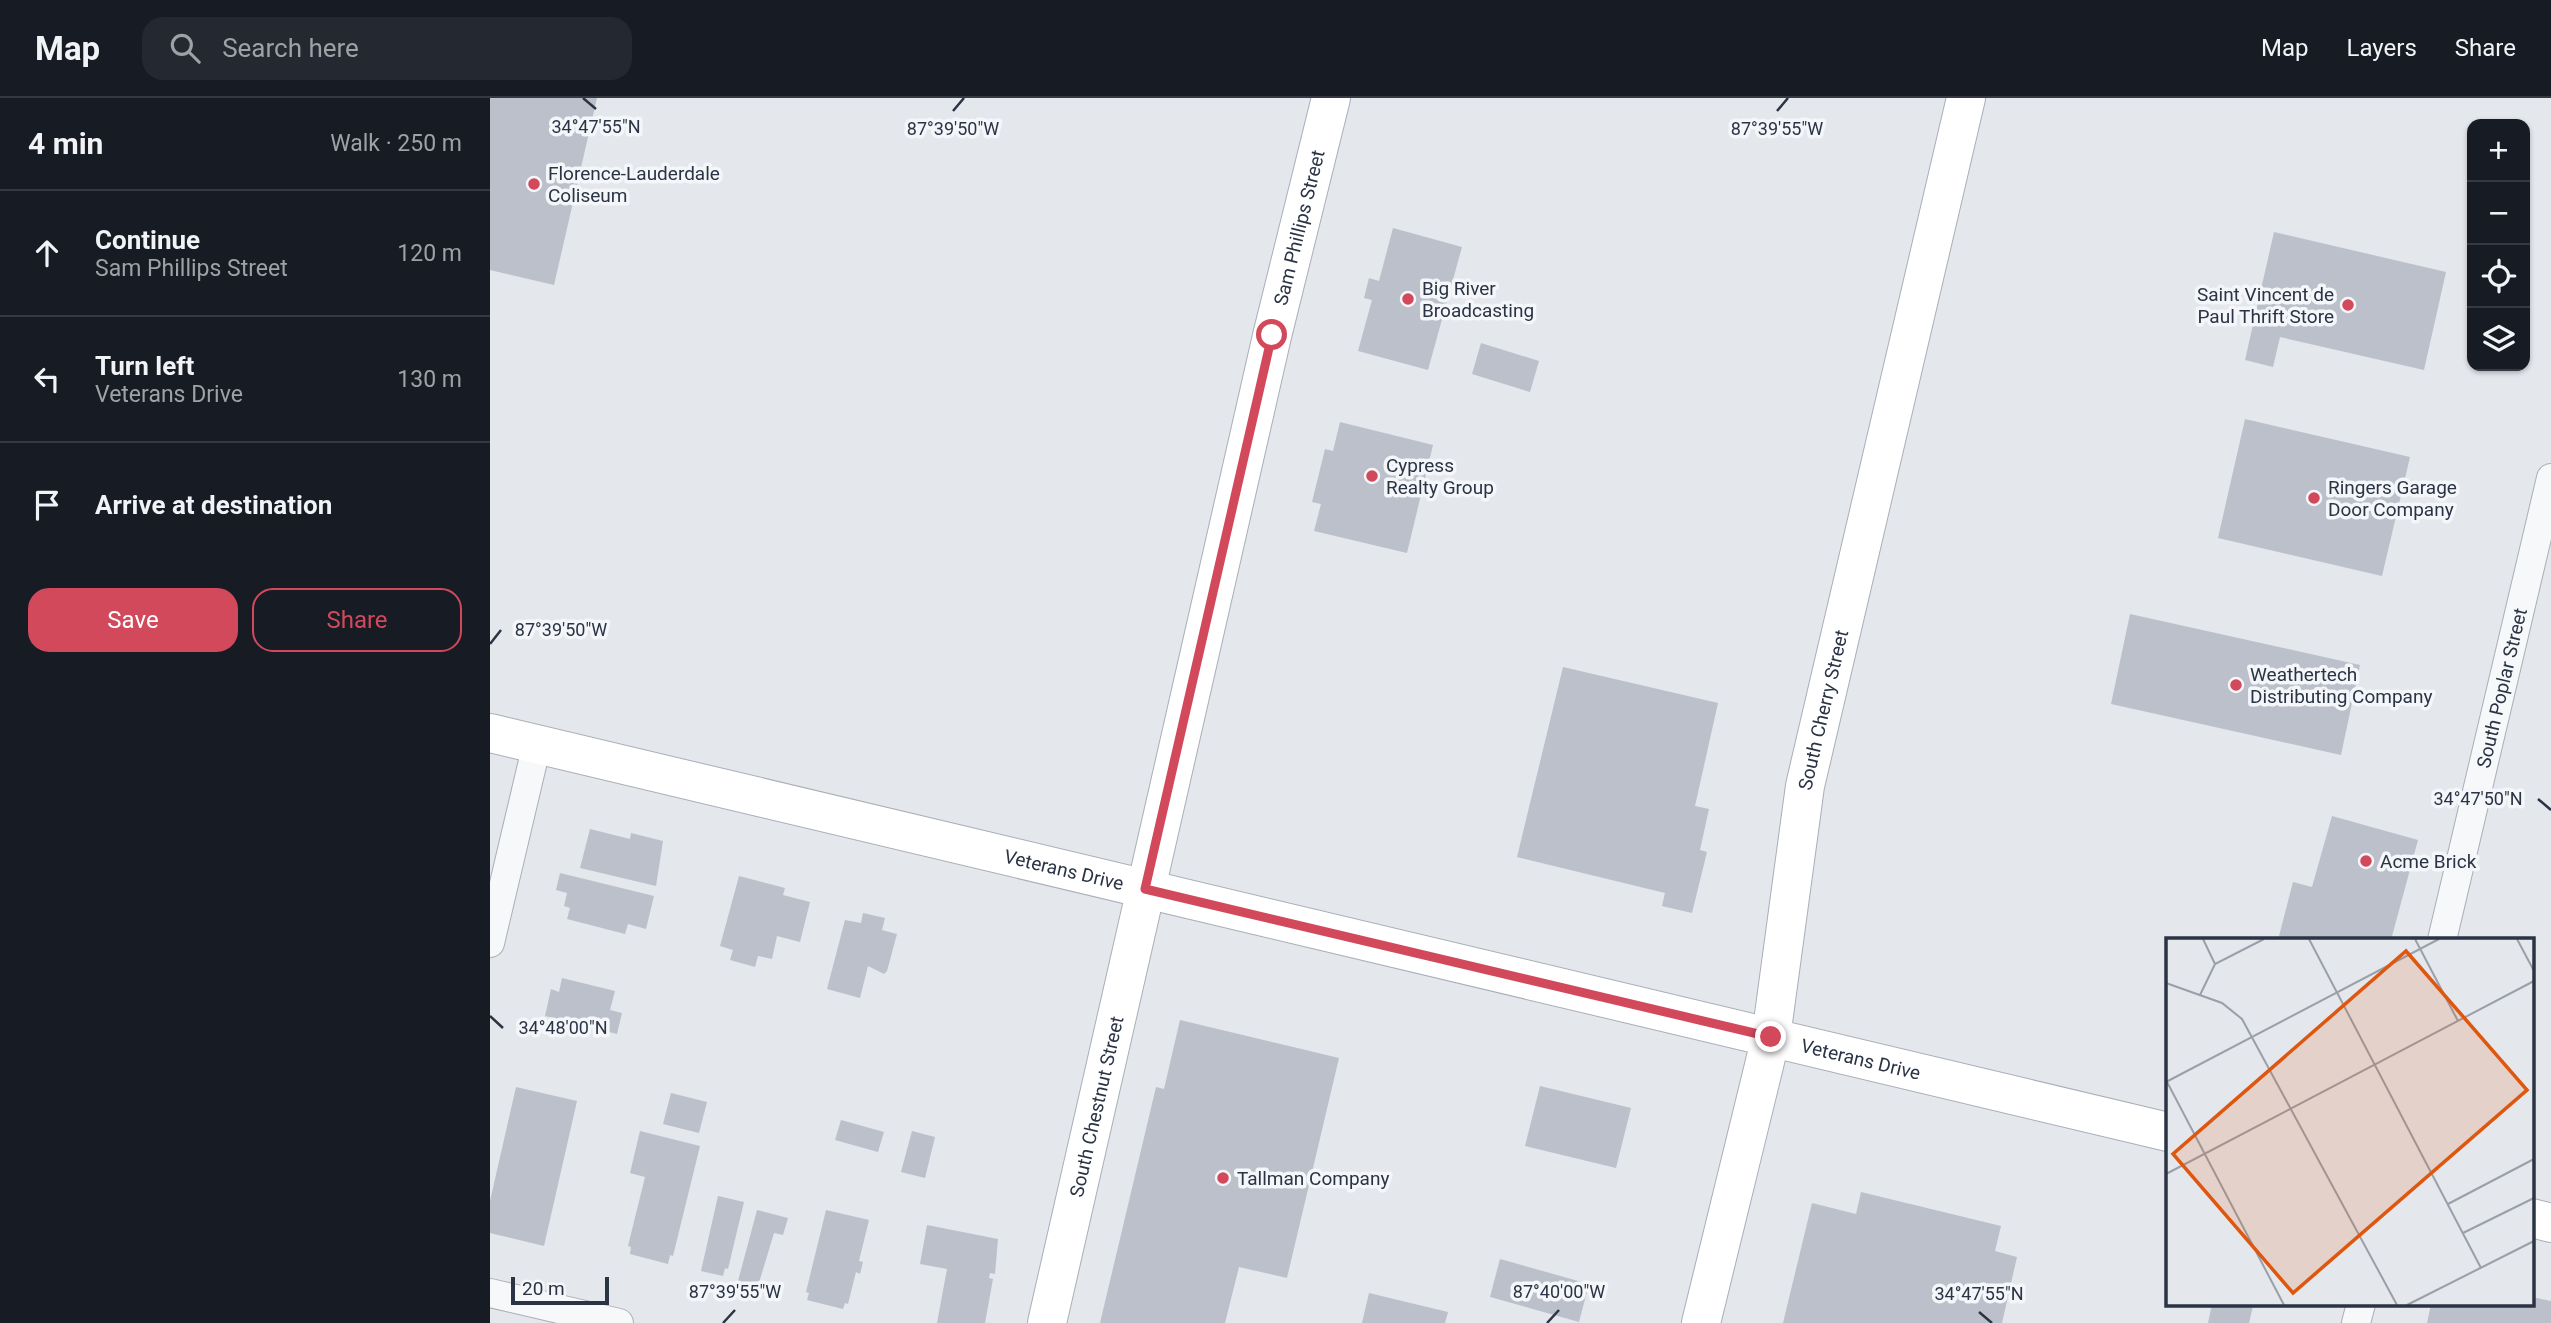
<!DOCTYPE html>
<meta charset="utf-8">
<style>
body{margin:0;font-family:Roboto,sans-serif;background:#242831;color:#f1f3f6}
.controls{position:absolute;right:21px;top:21px;display:grid;overflow:hidden;border-radius:14px;box-shadow:0 2px 5px #0004}
.controls button{width:63px;height:63px;display:grid;place-items:center;padding:0;border:0;border-bottom:2px solid #363941;background:#171b24;color:#f1f3f6;font:35px sans-serif}
.scale{position:absolute;left:21px;bottom:18px;width:98px;box-sizing:border-box;padding-left:7px;border:4px solid #2b3445;border-top:0;font-size:19px;line-height:24px;white-space:nowrap;color:#2b3445;-webkit-text-stroke:5px #f4f6f9;paint-order:stroke}
.stop{position:absolute;width:21px;height:21px;margin:-16px;border:5px solid #d1495b;border-radius:50%;background:#fff}
.stop.end{background:#d1495b;border-color:#fff;box-shadow:0 2px 7px #0008}
.list{margin:0;padding:0;list-style:none}
h2{display:flex;justify-content:space-between;align-items:center;height:91px;margin:0;padding:0 28px;font-size:30px}
h2 small{font-size:23px;font-weight:400;color:#9ea1a6}
.list li{display:grid;grid-template-columns:46px 1fr auto;gap:21px;align-items:center;box-sizing:border-box;height:126px;padding:0 28px;border-top:2px solid #363941}
.list b{display:block;font-size:26px;white-space:nowrap}
.list p{margin:0;font-size:23px;white-space:nowrap;color:#9ea1a6}
.list em{font-size:23px;font-style:normal;color:#9ea1a6}
.actions{display:flex;gap:14px;padding:21px 28px}
.actions a{flex:1;padding:16px 0;border:2px solid #d1495b;border-radius:21px;text-align:center;font-size:24px;color:#d1495b}
.actions .main{background:#d1495b;color:#fff}
.icon{flex:none;width:38px;height:38px;fill:none;stroke:currentColor;stroke-width:2;stroke-linecap:round;stroke-linejoin:round}
.map{position:relative;flex:none;width:2061px;height:1225px;overflow:hidden}
header{display:flex;align-items:center;gap:42px;box-sizing:border-box;height:98px;padding:0 35px;background:#171b24;border-bottom:2px solid #363941}
header strong{font-size:33px}
nav{display:flex;gap:38px;margin-inline-start:auto;font-size:24px}
.search{width:490px;height:63px;background:#242831;display:flex;align-items:center;gap:18px;box-sizing:border-box;padding:0 24px;border-radius:21px;color:#9ea1a6;font-size:26px}
main{display:flex}
aside{flex:1;background:#171b24}
.map>svg:first-child{display:block}
.building{fill:#bbc0ca}
.lines{fill:none;stroke-linecap:round;stroke-linejoin:round}
.street-casing{stroke:#a9aeb7;stroke-width:30}
.secondary-casing{stroke:#a9aeb7;stroke-width:40}
.street{stroke:#f7f8fa;stroke-width:28}
.secondary{stroke:#fff;stroke-width:38}
.route{stroke:#d1495b;stroke-width:9}
.ticks{fill:none;stroke:#2b3445;stroke-width:2.5}
.poi-dot{fill:#d1495b;stroke:#f4f6f9;stroke-width:2.5}
.labels{text-anchor:middle;stroke-width:7;stroke-linejoin:round;paint-order:stroke}
.poi-label{font-size:19px;fill:#2b3445;stroke:#f4f6f9;text-anchor:start}
.street-label{font-size:19px;fill:#2b3445;stroke:#f4f6f9}
.inset-road{fill:none;stroke:#9a9fa9;stroke-width:2}
.view{fill:#df570f;fill-opacity:0.15;stroke:#df570f;stroke-width:3.5}
.inset-edge{fill:none;stroke:#2b3445;stroke-width:3.5}
.ticks-label{font-size:18px;text-anchor:middle;fill:#2b3445;stroke:#f4f6f9;stroke-width:7;stroke-linejoin:round;paint-order:stroke}
</style>
<header>
<strong>Map</strong>
<div class="search"><svg class="icon" aria-label="search" viewBox="0 0 24 24"><circle cx="10" cy="10" r="6"/><path d="M15 15l6 6"/></svg>Search here</div>
<nav><a>Map</a><a>Layers</a><a>Share</a></nav>
</header>
<main>
<aside>
<h2>4 min<small>Walk · 250 m</small></h2>
<ul class="list">
<li><svg class="icon" aria-label="ahead" viewBox="0 0 24 24"><path d="M12 20V5M6 11l6-6 6 6"/></svg><div><b>Continue</b><p>Sam Phillips Street</p></div><em>120 m</em></li>
<li><svg class="icon" aria-label="left" viewBox="0 0 24 24"><path d="M17 20v-9H6M10 6l-5 5 5 5"/></svg><div><b>Turn left</b><p>Veterans Drive</p></div><em>130 m</em></li>
<li><svg class="icon" aria-label="arrive" viewBox="0 0 24 24"><path d="M6 21V4h12l-3 4 3 4H6"/></svg><div><b>Arrive at destination</b></div></li>
</ul>
<div class="actions"><a class="main">Save</a><a>Share</a></div>
</aside>
<div class="map">
<svg width="2061" height="1225" viewBox="0 0 2061 1225">
<rect width="100%" height="100%" fill="#e4e7ec"/>
<g class="building">
<path d="M0 0H107L64 187 0 172Z"/>
<path d="M903 130 972 149 938 272 868 253 882 202 874 200 879 180 889 183Z"/>
<path d="M1784 134 1956 174 1934 272 1790 239 1783 269 1755 262Z"/>
<path d="M991 245 1049 263 1040 294 982 276Z"/>
<path d="M1755 321 1920 359 1892 478 1728 440Z"/>
<path d="M850 324 943 347 917 455 824 433 831 406 822 404 835 351 843 353Z"/>
<path d="M1640 516 1870 567 1851 657 1621 606Z"/>
<path d="M1073 569 1228 605 1205 708 1219 711 1210 752 1217 754 1202 815 1172 808 1175 795 1027 759Z"/>
<path d="M1842 718 1928 742 1901 842H1788L1803 784 1822 789Z"/>
<path d="M100 731 140 741 141 735 173 743 166 788 90 770Z"/>
<path d="M70 775 164 798 156 831 138 826 135 836 77 821 80 810 74 808 77 795 66 792Z"/>
<path d="M249 778 295 790 293 797 320 804 310 844 287 838 282 861 268 858 265 869 240 862 243 852 230 848Z"/>
<path d="M373 815 395 820 392 832 407 836 397 873 394 876 378 868 370 900 337 891 355 822 371 825Z"/>
<path d="M72 880 125 893 120 912 132 915 127 936 55 918 61 891 69 894Z"/>
<path d="M690 922 849 960 797 1180 749 1169 735 1225H610L666 989 674 991Z"/>
<path d="M1050 988 1141 1010 1126 1070 1035 1048Z"/>
<path d="M26 989 87 1003 54 1148 0 1135V1103Z"/>
<path d="M181 995 217 1004 209 1035 173 1026Z"/>
<path d="M351 1022 394 1034 388 1054 345 1042Z"/>
<path d="M150 1033 210 1048 183 1158 180 1157 178 1166 140 1156 141 1149 138 1148 155 1079 140 1075Z"/>
<path d="M422 1033 445 1039 435 1080 411 1074Z"/>
<path d="M1371 1094 1511 1128 1505 1153 1527 1159 1512 1225H1293L1322 1105 1366 1116Z"/>
<path d="M228 1098 254 1104 238 1171 235 1170 233 1178 211 1173Z"/>
<path d="M267 1112 298 1120 293 1137 284 1135 268 1188 248 1183Z"/>
<path d="M336 1112 379 1122 369 1163 373 1164 370 1176 366 1174 358 1206 355 1205 353 1211 317 1202 319 1195 316 1194Z"/>
<path d="M437 1127 508 1141 505 1176 500 1175 499 1180 503 1181 495 1225H447L457 1171 430 1166Z"/>
<path d="M1010 1161 1099 1186 1089 1224 1000 1199Z"/>
<path d="M879 1195 958 1214 955 1225H872Z"/>
<path d="M2042 1199 2061 1203V1225H1937L1941 1206H2042Z"/>
<path d="M1722 1206 1763 1208 1759 1225H1718Z"/>
</g>
<g class="lines">
<defs>
<g id="street">
<path id="s1" d="M1952 842 2061 380"/>
<path d="M0 845 47 646"/>
<path d="M0 1195 129 1225"/>
<path d="M1866 1225 1871 1206"/>
</g>
<g id="secondary">
<path id="s2" d="M0 635 1678 1034"/>
<path d="M2042 1120 2061 1125"/>
<path id="s3" d="M557 1225 782 238 841 0"/>
<path id="s4" d="M1211 1225 1281 939 1315 688 1476 0"/>
</g>
</defs>
<use href="#street" class="street-casing"/>
<use href="#secondary" class="secondary-casing"/>
<use href="#street" class="street"/>
<use href="#secondary" class="secondary"/>
</g>
<g class="lines">
<path class="route" d="M782 237 655 791 1281 939"/>
</g>
<path class="ticks" d="M93 0 106 11M463 13 474 0M1287 13 1298 0M0 546 11 532M2048 701 2061 712M0 918 13 930M1489 1214 1502 1225M233 1225 245 1212M1057 1225 1069 1212"/>
<g class="poi-dot">
<circle cx="44" cy="86" r="7"/>
<circle cx="918" cy="201" r="7"/>
<circle cx="1858" cy="207" r="7"/>
<circle cx="882" cy="378" r="7"/>
<circle cx="1824" cy="400" r="7"/>
<circle cx="1746" cy="587" r="7"/>
<circle cx="1876" cy="763" r="7"/>
<circle cx="733" cy="1080" r="7"/>
</g>
<g class="labels">
<g class="poi-label">
<text x="58" y="82">Florence-Lauderdale<tspan x="58" dy="22">Coliseum</tspan></text>
<text x="932" y="197">Big River<tspan x="932" dy="22">Broadcasting</tspan></text>
<text x="1844" y="203" text-anchor="end">Saint Vincent de<tspan x="1844" dy="22">Paul Thrift Store</tspan></text>
<text x="896" y="374">Cypress<tspan x="896" dy="22">Realty Group</tspan></text>
<text x="1838" y="396">Ringers Garage<tspan x="1838" dy="22">Door Company</tspan></text>
<text x="1760" y="583">Weathertech<tspan x="1760" dy="22">Distributing Company</tspan></text>
<text x="1890" y="770">Acme Brick</text>
<text x="747" y="1087">Tallman Company</text>
</g>
<g class="street-label">
<text dy="7" stroke="none"><textPath href="#s3" startOffset="1124">Sam Phillips Street</textPath></text>
<text dy="7" stroke="none"><textPath href="#s1" startOffset="259">South Poplar Street</textPath></text>
<text dy="7" stroke="none"><textPath href="#s4" startOffset="626">South Cherry Street</textPath></text>
<text dy="7" stroke="none"><textPath href="#s2" startOffset="590">Veterans Drive</textPath></text>
<text dy="7" stroke="none"><textPath href="#s2" startOffset="1409">Veterans Drive</textPath></text>
<text dy="7" stroke="none"><textPath href="#s3" startOffset="222">South Chestnut Street</textPath></text>
</g>
</g>
<g transform="translate(1676 840)">
<rect width="368" height="368" fill="#e4e7ec"/>
<path class="inset-road" d="M37 1 49 26M143 1 315 330M249 1 292 83M351 1 368 33M0 45 56 65 76 81 231 367M34 57 49 26 98 1M0 142 118 367M0 144 273 1M0 236 368 43M282 266 368 221M297 295 368 260M241 367 368 303"/>
<path class="view" d="M240 13 361 152 127 355 7 216Z"/>
<rect width="368" height="368" class="inset-edge"/>
</g>
<g class="ticks-label">
<text x="106" y="35">34°47'55"N</text>
<text x="463" y="37">87°39'50"W</text>
<text x="1287" y="37">87°39'55"W</text>
<text x="71" y="538">87°39'50"W</text>
<text x="1988" y="707">34°47'50"N</text>
<text x="73" y="936">34°48'00"N</text>
<text x="245" y="1200">87°39'55"W</text>
<text x="1069" y="1200">87°40'00"W</text>
<text x="1489" y="1202">34°47'55"N</text>
</g>
</svg>
<div class="controls">
<button>+</button>
<button>−</button>
<button><svg class="icon" aria-label="locate" viewBox="0 0 24 24"><circle cx="12" cy="12" r="6"/><path d="M12 2v4M12 18v4M2 12h4M18 12h4"/></svg></button>
<button><svg class="icon" aria-label="layers" viewBox="0 0 24 24"><path d="M12 4l9 5-9 5-9-5zM3 14l9 5 9-5"/></svg></button>
</div>
<div class="scale">20 m</div>
<div class="stop" style="left:782px;top:237px"></div>
<div class="stop end" style="left:1281px;top:939px"></div>
</div>
</main>
